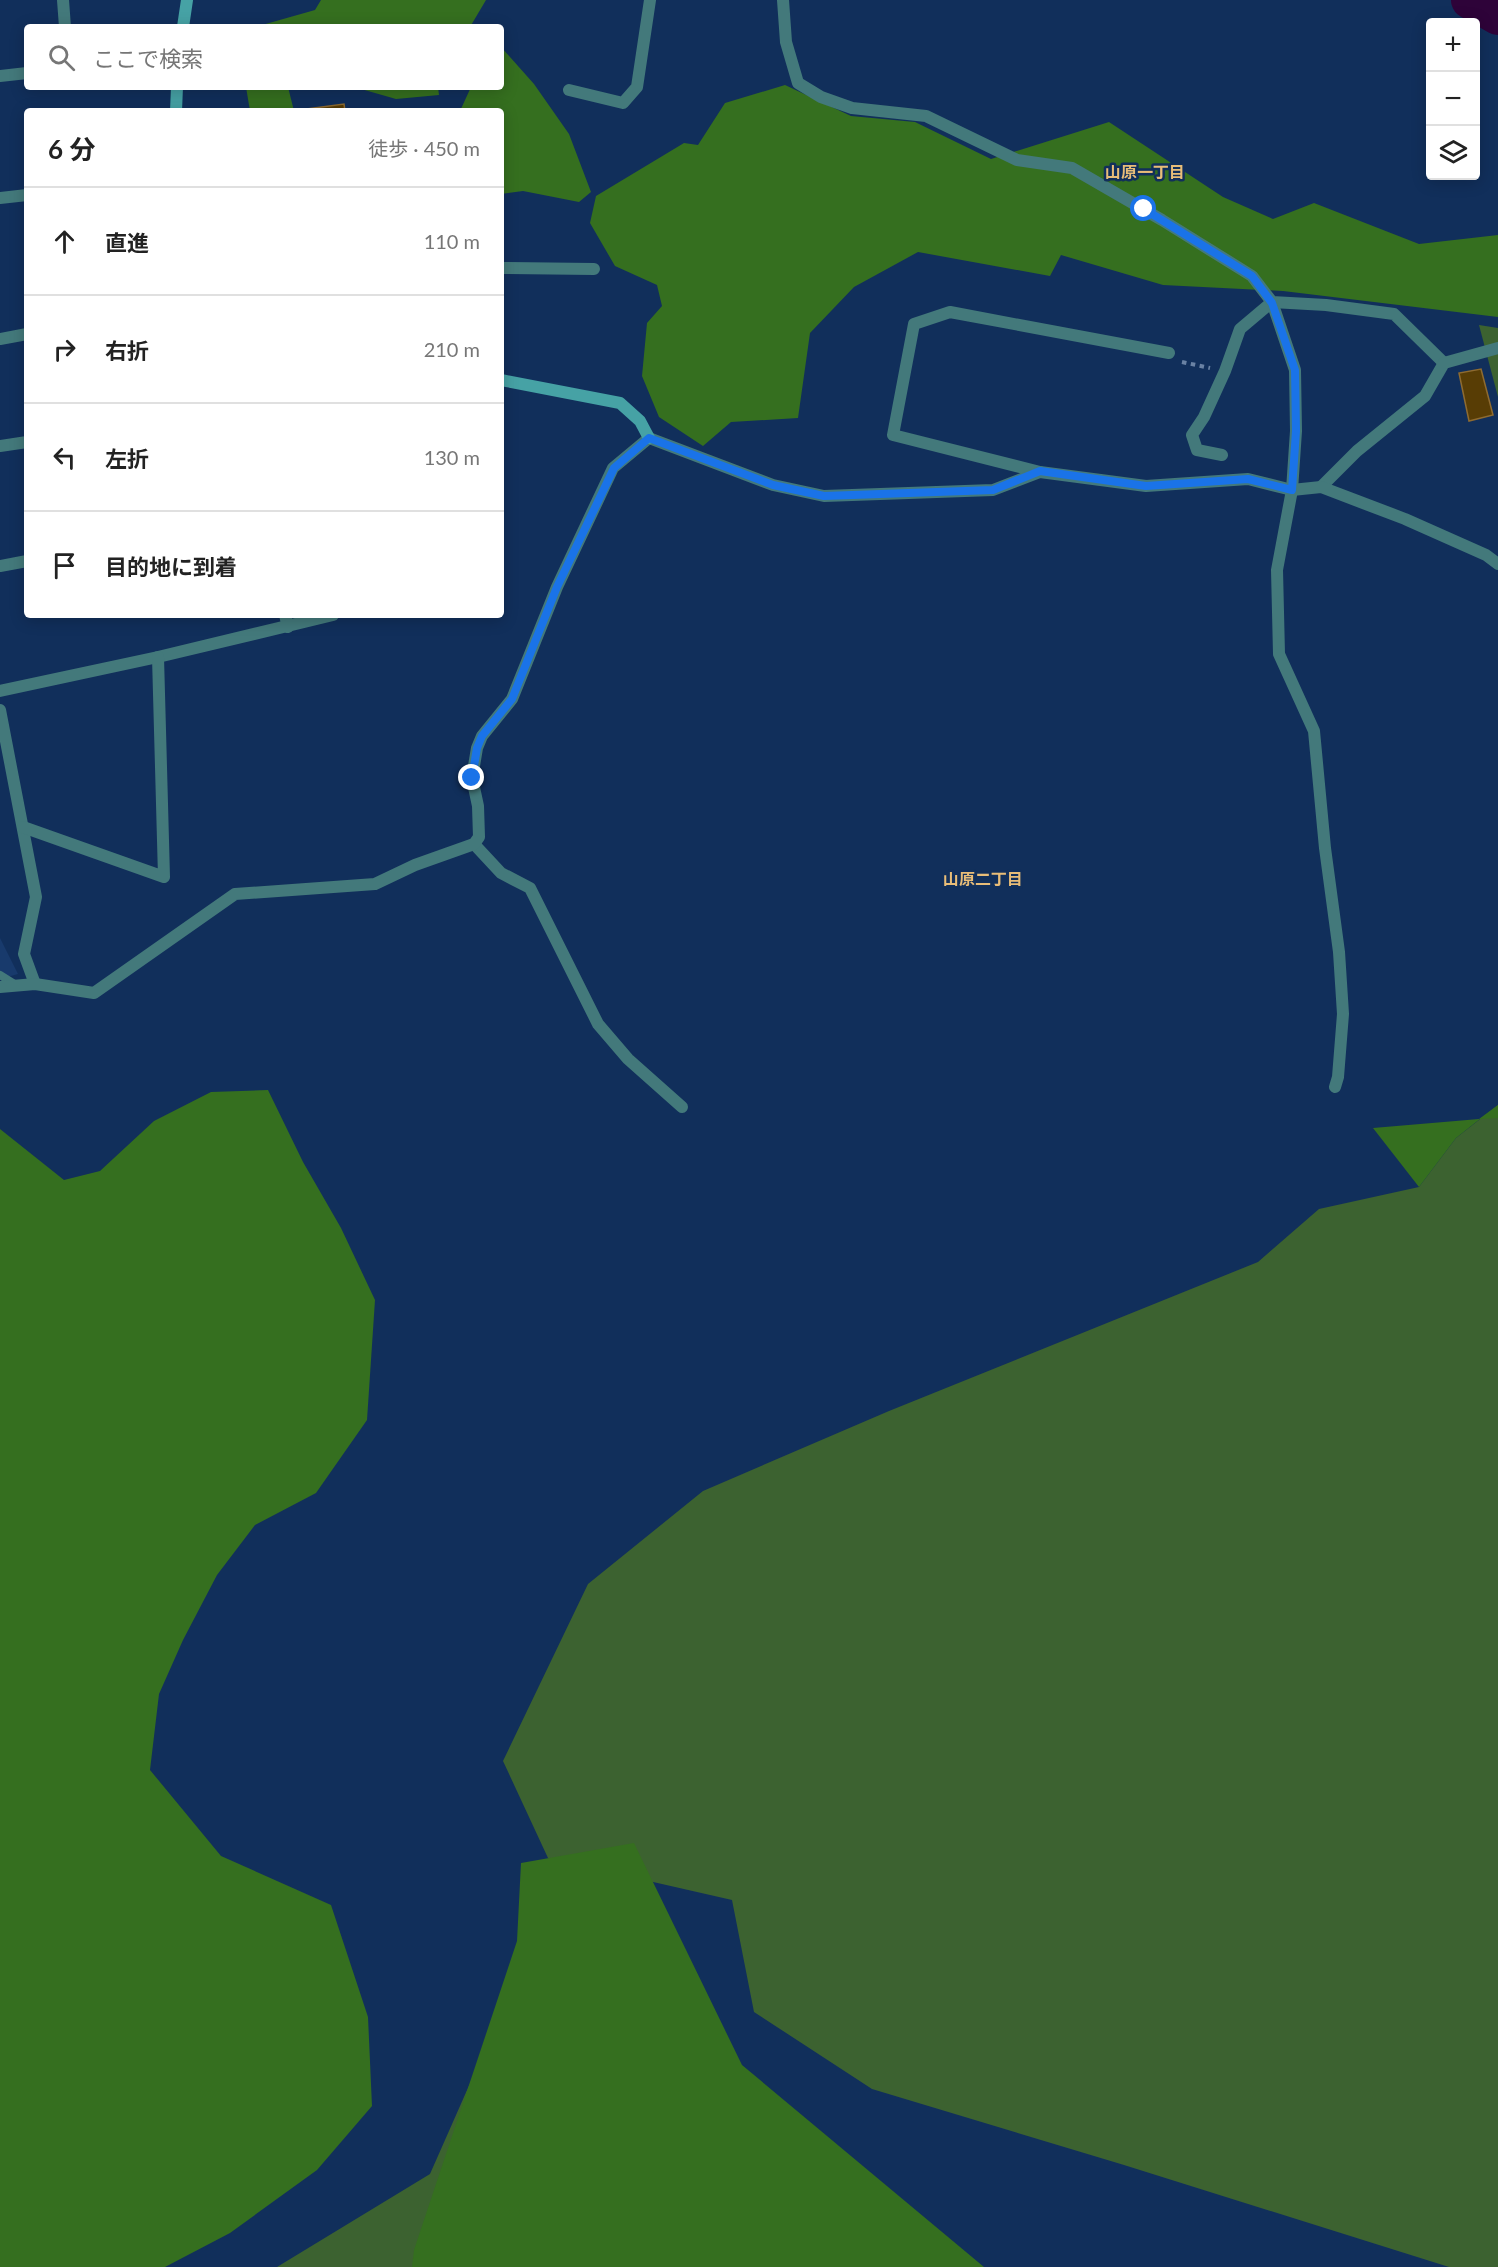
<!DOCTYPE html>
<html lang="ja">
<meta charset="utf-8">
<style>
body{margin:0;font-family:Lato,"Noto Sans JP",sans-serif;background:#f2f2f2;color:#222}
.controls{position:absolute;right:18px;top:18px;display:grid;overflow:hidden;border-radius:6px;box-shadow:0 3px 15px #0003}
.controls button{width:54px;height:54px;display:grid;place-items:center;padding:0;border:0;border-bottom:2px solid #e0e0e0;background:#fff;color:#222;font:30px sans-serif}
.stop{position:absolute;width:18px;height:18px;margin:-14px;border:4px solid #1a73e8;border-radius:50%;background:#fff}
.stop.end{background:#1a73e8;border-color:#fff;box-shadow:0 2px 6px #0008}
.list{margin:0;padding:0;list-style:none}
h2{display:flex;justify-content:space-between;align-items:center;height:78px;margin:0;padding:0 24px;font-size:26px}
h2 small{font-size:20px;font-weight:400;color:#767676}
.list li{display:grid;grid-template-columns:39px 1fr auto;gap:18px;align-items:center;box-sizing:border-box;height:108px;padding:0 24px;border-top:2px solid #e0e0e0}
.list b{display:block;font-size:22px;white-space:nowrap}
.list em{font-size:20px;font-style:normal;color:#767676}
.icon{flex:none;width:33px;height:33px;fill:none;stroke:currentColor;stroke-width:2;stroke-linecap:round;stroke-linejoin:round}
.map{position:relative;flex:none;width:1498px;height:2267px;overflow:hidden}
.search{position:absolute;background:#fff;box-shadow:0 3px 15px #0003;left:24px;top:24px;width:480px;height:66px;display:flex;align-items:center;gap:15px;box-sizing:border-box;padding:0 21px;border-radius:6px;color:#767676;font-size:22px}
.panel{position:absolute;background:#fff;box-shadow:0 3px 15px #0003;left:24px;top:108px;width:480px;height:510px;border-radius:6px}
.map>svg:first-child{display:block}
.built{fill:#183a6c}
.green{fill:#3c6230}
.forest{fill:#356f1f}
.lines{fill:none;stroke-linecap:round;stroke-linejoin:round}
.river{stroke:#2e0339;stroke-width:38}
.building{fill:#583d05;stroke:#8e6b31;stroke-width:1.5}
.path{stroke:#6a82a4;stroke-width:4;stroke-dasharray:4.5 4.5;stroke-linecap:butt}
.lane{stroke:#43797b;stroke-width:8}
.street{stroke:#43797b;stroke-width:12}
.secondary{stroke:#46a2a5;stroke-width:12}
.route{stroke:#1a73e8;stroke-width:8}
.labels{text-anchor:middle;stroke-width:5;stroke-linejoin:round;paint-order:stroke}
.neighbourhood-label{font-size:16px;font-weight:bold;fill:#e8bd78;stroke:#112f5b}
</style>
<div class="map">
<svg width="1498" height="2267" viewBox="0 0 1498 2267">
<rect width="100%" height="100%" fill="#112f5b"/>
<path class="built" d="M0 938 18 974 0 979Z"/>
<g class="green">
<path d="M1479 325 1498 328V397Z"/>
<path d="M1498 1105V2267H1449L1124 2165 872 2089 754 2012 732 1900 548 1858 503 1761 588 1584 703 1491 889 1411 1258 1262 1319 1209 1419 1187 1456 1138Z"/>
<path d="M494 2029 487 2267H277L430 2174Z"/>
</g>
<g class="forest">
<path d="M321 0H486L470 27H255L315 10Z"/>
<path d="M501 47 534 84 569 134 591 192 579 202 523 191 501 194V111H460L471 87H501Z"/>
<path d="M785 85 851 116 915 122 991 159 1109 122 1223 197 1273 219 1314 203 1419 244 1498 235V317L1283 291 1163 285 1061 255 1050 276 918 252 854 287 810 333 798 418 731 422 703 446 659 417 642 376 647 323 662 306 657 285 615 266 590 223 596 196 684 143 698 145 725 103Z"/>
<path d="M246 87H288L294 111H250Z"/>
<path d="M354 87H438L439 95 396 99Z"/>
<path d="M268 1090 303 1162 341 1228 375 1300 367 1420 316 1493 255 1525 217 1575 183 1640 159 1694 150 1770 221 1856 331 1905 368 2017 372 2106 317 2170 230 2233 165 2267H0V1129L64 1180 100 1171 154 1121 211 1092Z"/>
<path d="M1498 1105V1118L1480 1119 1456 1138 1419 1187 1373 1128 1479 1119Z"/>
<path d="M634 1843 742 2065 984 2267H412L414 2250 517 1941 521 1863Z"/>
</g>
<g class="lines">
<path class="river" d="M1470 0 1498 16"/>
</g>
<g class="building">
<path d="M344 104 345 111H307V109Z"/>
<path d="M1481 369 1493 415 1469 421 1459 373Z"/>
</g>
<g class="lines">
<path class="path" d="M1182 362 1210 368"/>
<path class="lane" d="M0 975 16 985"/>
<g class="street">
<path d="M63 0 65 27"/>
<path d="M783 0 786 42 798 83 821 97 852 108 926 116 1017 160 1072 168 1162 220 1252 276 1272 302 1326 305 1394 314 1444 363"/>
<path d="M0 76 27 73"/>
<path d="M569 90 623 103 637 87 650 0"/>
<path d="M0 198 27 195"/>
<path d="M501 268 594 269"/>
<path d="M0 339 27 334"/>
<path d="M0 446 27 442"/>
<path d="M1222 455 1197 450 1192 435 1204 417 1225 371 1240 329 1272 302 1295 370 1296 431 1292 490 1277 570 1279 654 1314 731 1325 848 1339 952 1343 1014 1338 1077 1335 1087"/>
<path d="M1040 472 893 435 914 324 950 312 1169 353"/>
<path d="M1321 487 1357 451 1425 396 1444 363 1498 348"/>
<path d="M0 566 27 561"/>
<path d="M285 615 288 627"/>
<path d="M0 691 158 657 333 615"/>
<path d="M0 710 36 897 24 954 35 984"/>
<path d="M23 827 164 877 158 657"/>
<path d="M474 844 501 873 530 888 598 1024 628 1059 682 1107"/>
<path d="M0 987 35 984 94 993 235 894 375 884 415 865 474 844 479 837 478 806 472 778 477 748 482 736 512 699 557 587 613 468 649 438 773 485 824 496 993 490 1040 472 1146 486 1248 479 1292 490 1321 487 1405 519 1486 555 1498 564"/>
</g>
<g class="secondary">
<path d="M183 27 187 0"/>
<path d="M176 111 177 87"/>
<path d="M501 380 620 403 640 421 649 438"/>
</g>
</g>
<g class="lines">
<path class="route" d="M472 778 477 748 482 736 512 699 557 587 614 468 649 438 773 485 824 496 993 490 1040 471 1146 486 1248 479 1292 490 1296 431 1295 370 1272 303 1252 276 1144 209"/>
</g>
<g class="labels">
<g class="neighbourhood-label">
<text x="1145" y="178">山原一丁目</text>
<text x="983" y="885">山原二丁目</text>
</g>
</g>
</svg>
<div class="controls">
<button>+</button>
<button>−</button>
<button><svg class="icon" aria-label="layers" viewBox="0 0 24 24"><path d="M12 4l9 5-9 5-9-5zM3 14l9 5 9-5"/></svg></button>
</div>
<div class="stop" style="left:1144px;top:209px"></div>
<div class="stop end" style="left:472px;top:778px"></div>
<div class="search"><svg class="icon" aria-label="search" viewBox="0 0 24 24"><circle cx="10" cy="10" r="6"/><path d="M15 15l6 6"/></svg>ここで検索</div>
<section class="panel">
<h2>6 分<small>徒歩 · 450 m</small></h2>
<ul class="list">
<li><svg class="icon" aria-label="ahead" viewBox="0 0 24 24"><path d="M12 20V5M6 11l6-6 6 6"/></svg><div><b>直進</b></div><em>110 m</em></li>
<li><svg class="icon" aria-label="right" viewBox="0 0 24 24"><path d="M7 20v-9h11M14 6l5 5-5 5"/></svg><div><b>右折</b></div><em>210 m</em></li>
<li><svg class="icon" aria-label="left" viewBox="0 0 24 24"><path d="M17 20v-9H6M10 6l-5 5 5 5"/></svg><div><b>左折</b></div><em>130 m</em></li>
<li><svg class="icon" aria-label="arrive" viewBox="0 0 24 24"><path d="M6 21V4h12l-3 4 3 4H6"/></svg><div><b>目的地に到着</b></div></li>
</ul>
</section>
</div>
